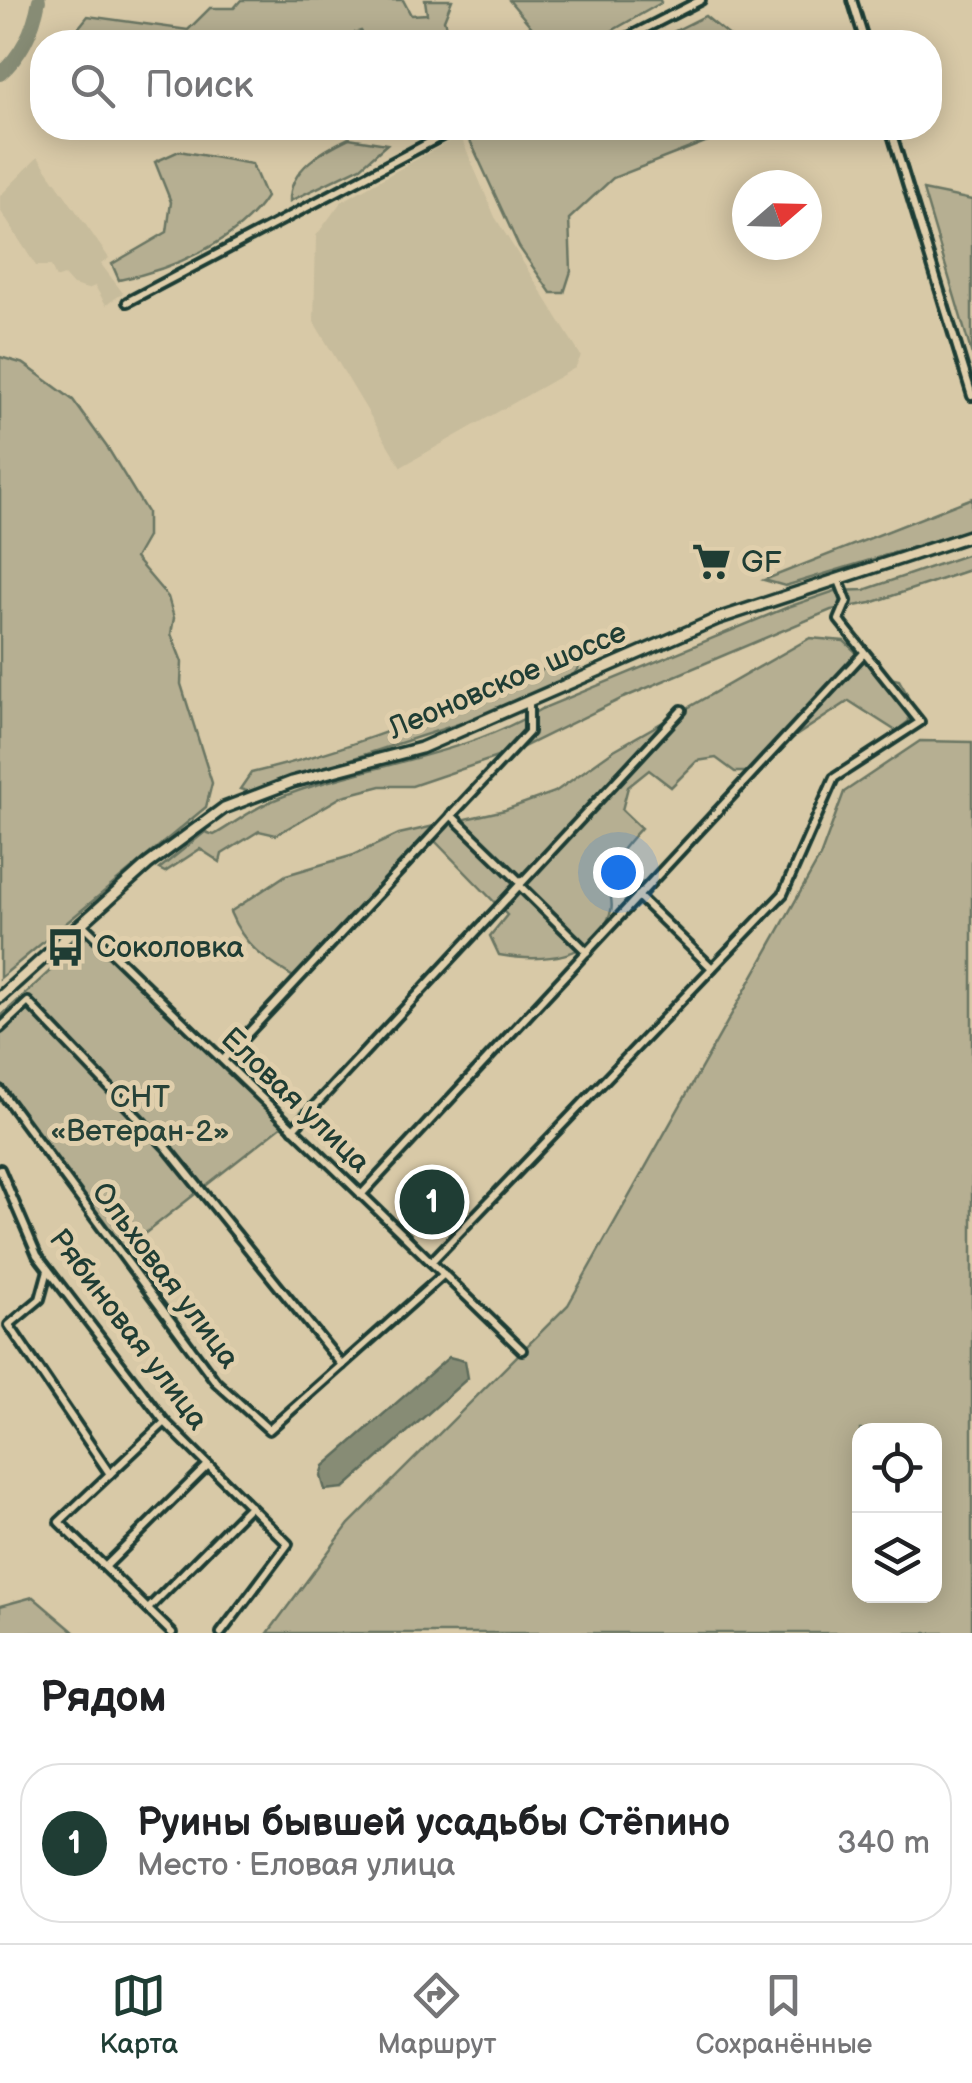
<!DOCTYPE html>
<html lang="ru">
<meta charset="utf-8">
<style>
body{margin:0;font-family:"Balsamiq Sans",sans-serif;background:#f6f6f6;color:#202124}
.controls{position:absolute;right:30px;bottom:30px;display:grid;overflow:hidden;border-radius:20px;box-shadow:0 5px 25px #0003}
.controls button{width:90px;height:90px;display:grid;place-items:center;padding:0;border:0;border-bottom:2px solid #e0e0e0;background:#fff;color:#202124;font:50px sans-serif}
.compass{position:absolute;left:732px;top:170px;width:90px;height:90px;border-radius:50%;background:#fff;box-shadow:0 5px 25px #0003;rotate:70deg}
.you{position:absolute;left:618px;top:872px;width:35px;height:35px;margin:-25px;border:8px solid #fff;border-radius:50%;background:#1a73e8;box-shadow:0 0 0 15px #1a73e833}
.badge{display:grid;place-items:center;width:65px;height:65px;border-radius:50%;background:#1f3d34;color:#fff;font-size:32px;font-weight:700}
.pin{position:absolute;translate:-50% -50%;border:5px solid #fff;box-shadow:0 2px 10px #0006}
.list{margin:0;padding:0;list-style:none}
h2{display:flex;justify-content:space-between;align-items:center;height:130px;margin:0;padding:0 40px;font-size:42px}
h2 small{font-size:32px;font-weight:400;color:#757577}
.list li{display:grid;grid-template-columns:65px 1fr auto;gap:30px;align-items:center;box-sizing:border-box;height:160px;margin:0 20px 20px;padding:0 20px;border:2px solid #e0e0e0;border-radius:40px}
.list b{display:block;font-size:38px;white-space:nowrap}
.list p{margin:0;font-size:32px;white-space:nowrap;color:#757577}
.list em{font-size:32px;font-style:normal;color:#757577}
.icon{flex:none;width:55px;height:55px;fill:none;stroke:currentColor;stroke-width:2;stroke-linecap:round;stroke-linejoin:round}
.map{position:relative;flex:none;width:972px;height:1633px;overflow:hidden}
.search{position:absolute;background:#fff;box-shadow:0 5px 25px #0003;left:30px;right:30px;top:30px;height:110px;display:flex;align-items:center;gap:25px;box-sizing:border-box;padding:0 35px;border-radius:40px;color:#757577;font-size:38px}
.sheet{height:310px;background:#fff}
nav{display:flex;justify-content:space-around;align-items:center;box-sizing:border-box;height:140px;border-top:2px solid #e0e0e0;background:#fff;font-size:28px;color:#757577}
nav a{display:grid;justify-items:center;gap:5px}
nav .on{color:#1f3d34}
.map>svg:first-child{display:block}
.built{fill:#c7bc9c}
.green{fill:#b6af92;stroke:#6a7663;stroke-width:2.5;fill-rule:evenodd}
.water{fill:#878c75;stroke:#5d6c5b;stroke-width:2.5}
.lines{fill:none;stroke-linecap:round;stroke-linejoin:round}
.river{stroke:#878c75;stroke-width:14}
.minor-casing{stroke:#1f3d34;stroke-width:14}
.secondary-casing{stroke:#1f3d34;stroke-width:16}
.minor{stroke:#e0cfac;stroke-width:6}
.secondary{stroke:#e0cfac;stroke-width:9}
.labels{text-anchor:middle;stroke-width:10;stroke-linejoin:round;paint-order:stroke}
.poi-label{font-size:30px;fill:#1f3d34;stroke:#e0cfac;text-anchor:start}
.street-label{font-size:30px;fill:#1f3d34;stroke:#e0cfac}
.park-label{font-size:30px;fill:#274339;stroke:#e0cfac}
</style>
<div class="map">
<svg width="972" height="1633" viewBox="0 0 972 1633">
<rect width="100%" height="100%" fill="#d8c9a7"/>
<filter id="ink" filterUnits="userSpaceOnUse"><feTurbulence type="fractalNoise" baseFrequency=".01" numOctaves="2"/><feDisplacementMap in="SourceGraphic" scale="20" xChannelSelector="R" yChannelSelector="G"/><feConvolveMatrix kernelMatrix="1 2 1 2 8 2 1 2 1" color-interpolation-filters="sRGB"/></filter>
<g filter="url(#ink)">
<g class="built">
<path d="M460 135 495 217 581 356 575 368 401 467 314 322 316 236 341 202Z"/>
<path d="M38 157 109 258 101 264 123 293 106 305 95 286 88 289 73 285 64 275 56 278 51 266H36L0 210V196Z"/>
</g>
<g class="green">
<path d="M241 0H403L411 15 427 14 425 0H452L444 20 451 42H368L361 31 323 42H67L88 16 188 30 210 8H234Z"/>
<path d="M509 0H660L661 3 592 42H544Z"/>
<path d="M705 16 737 42H653Z"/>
<path d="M484 128H741L613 178 569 219 571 271 564 293H551L519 247 468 136Z"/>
<path d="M349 138 387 144 361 167 290 201C289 168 324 150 349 138Z"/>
<path d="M179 151 252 164 266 197C238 242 170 270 119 280L112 264 167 232 171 202 155 162Z"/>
<path d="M923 190 972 200V355Z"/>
<path d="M0 357 24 364 73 400 109 450 147 512V537L135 558 168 597 174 618 171 634 182 662 181 684 212 783 206 807 0 978Z"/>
<path d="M972 498V529L785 586 764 580Z"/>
<path d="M972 553V569L871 603 831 610 623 698 515 751 412 786H381L343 796 276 835 259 831 222 854 220 862 200 849 165 872 159 869 205 832 214 835C234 824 253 808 274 800 362 764 459 759 541 709L788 607 835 591 864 590Z"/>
<path d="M810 638 844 641 882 676 899 680 907 694 909 721 896 731 849 701 776 749 761 772H735L716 758 697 761 671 787 649 770 628 787 622 810 641 828C628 842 610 861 609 881 608 891 614 902 611 911 596 961 540 962 499 955L490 936 507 915 432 838 295 978C264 959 244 946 230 912L286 875 354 855 399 834 505 810 555 792 614 750Z"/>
<path d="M583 653 585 659 572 677 489 714 250 792 240 789 251 773C367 746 473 698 583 653Z"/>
<path d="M920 741 972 742V1633H268L349 1524 568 1305 820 857 844 792ZM860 1430H934V1596H860Z"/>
<path d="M91 933 287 1122 120 1253 0 1090V1017Z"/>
<path d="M33 1597 74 1632 75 1633H0V1606Z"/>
</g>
<path class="water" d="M449 1357 465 1361 468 1378 344 1488 325 1490 321 1476 324 1466Z"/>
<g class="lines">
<path class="river" d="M0 74C22 55 34 28 39 0"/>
<defs>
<g id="minor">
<path d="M852 0 865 42"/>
<path d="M619 42 701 0"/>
<path d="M890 128 972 396"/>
<path d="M127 302 457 128"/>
<path d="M451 815 521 883"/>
<path d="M519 885 587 952"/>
<path d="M638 896 712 968"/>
<path d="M81 923 522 1350"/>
<path d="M0 1028 28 1002 167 1148 342 1365"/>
<path d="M223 1060 529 732V703"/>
<path d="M0 1090 216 1382 269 1430 444 1274"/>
<path d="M293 1129 682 710"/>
<path d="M0 1169 37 1255 165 1422 288 1544 221 1633"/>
<path d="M361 1195 864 653"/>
<path d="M431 1262 783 894 834 778 920 722 839 620 847 601 838 578"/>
<path d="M48 1270 40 1299 9 1325 110 1474"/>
<path d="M165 1422 59 1522 172 1633"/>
<path d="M105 1567 208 1465"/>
<path d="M148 1609 250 1506"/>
</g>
<path id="secondary" d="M0 997 148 864 224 808 292 782 421 748 717 619 972 535"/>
</defs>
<use href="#minor" class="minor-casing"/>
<use href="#secondary" class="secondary-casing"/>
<use href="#minor" class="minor"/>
<use href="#secondary" class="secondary"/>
</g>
</g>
<defs>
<symbol id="supermarket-bare" viewBox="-9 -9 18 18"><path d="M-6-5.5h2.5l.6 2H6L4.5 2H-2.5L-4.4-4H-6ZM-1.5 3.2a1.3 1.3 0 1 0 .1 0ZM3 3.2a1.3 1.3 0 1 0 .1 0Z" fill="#1f3d34" stroke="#e0cfac" stroke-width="2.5" paint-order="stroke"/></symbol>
<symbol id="bus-bare" viewBox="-9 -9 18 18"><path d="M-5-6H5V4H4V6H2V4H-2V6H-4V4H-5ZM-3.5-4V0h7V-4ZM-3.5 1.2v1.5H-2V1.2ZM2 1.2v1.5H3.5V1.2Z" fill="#1f3d34" stroke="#e0cfac" stroke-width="2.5" paint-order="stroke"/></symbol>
</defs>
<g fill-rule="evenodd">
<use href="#supermarket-bare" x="684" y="534" width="55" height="55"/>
<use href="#bus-bare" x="38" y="920" width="55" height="55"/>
</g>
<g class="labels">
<g class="poi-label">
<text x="741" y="572">GF</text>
<text x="96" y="957">Соколовка</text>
</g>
<g class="street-label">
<text transform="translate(507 680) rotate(-23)" y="10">Леоновское шоссе</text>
<text transform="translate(296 1100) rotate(44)" y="10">Еловая улица</text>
<text transform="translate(166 1275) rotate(53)" y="10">Ольховая улица</text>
<text transform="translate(129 1329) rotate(53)" y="10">Рябиновая улица</text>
</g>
<g class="park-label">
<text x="140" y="1107">СНТ<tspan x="140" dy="34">«Ветеран-2»</tspan></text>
</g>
</g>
</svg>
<div class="controls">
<button><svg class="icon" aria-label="locate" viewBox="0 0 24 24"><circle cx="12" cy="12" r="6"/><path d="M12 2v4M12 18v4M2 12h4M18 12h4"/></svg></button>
<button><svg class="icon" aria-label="layers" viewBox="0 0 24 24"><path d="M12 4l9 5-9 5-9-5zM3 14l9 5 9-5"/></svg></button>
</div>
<svg class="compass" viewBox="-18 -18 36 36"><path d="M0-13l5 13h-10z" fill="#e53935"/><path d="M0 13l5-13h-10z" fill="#757577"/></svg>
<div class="you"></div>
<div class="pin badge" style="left:432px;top:1202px">1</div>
<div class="search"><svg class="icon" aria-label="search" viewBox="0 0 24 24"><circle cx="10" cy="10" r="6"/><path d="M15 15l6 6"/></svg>Поиск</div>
</div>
<section class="sheet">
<h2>Рядом<small></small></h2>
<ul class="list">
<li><span class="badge">1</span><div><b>Руины бывшей усадьбы Стёпино</b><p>Место · Еловая улица</p></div><em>340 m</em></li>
</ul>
</section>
<nav>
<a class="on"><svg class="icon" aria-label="map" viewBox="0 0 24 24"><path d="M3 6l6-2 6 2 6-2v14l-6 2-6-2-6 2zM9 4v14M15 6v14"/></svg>Карта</a>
<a><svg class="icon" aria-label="directions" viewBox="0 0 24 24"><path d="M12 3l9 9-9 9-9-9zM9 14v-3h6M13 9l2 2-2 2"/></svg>Маршрут</a>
<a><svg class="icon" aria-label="saved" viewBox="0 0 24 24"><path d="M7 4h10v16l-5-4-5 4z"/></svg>Сохранённые</a>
</nav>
